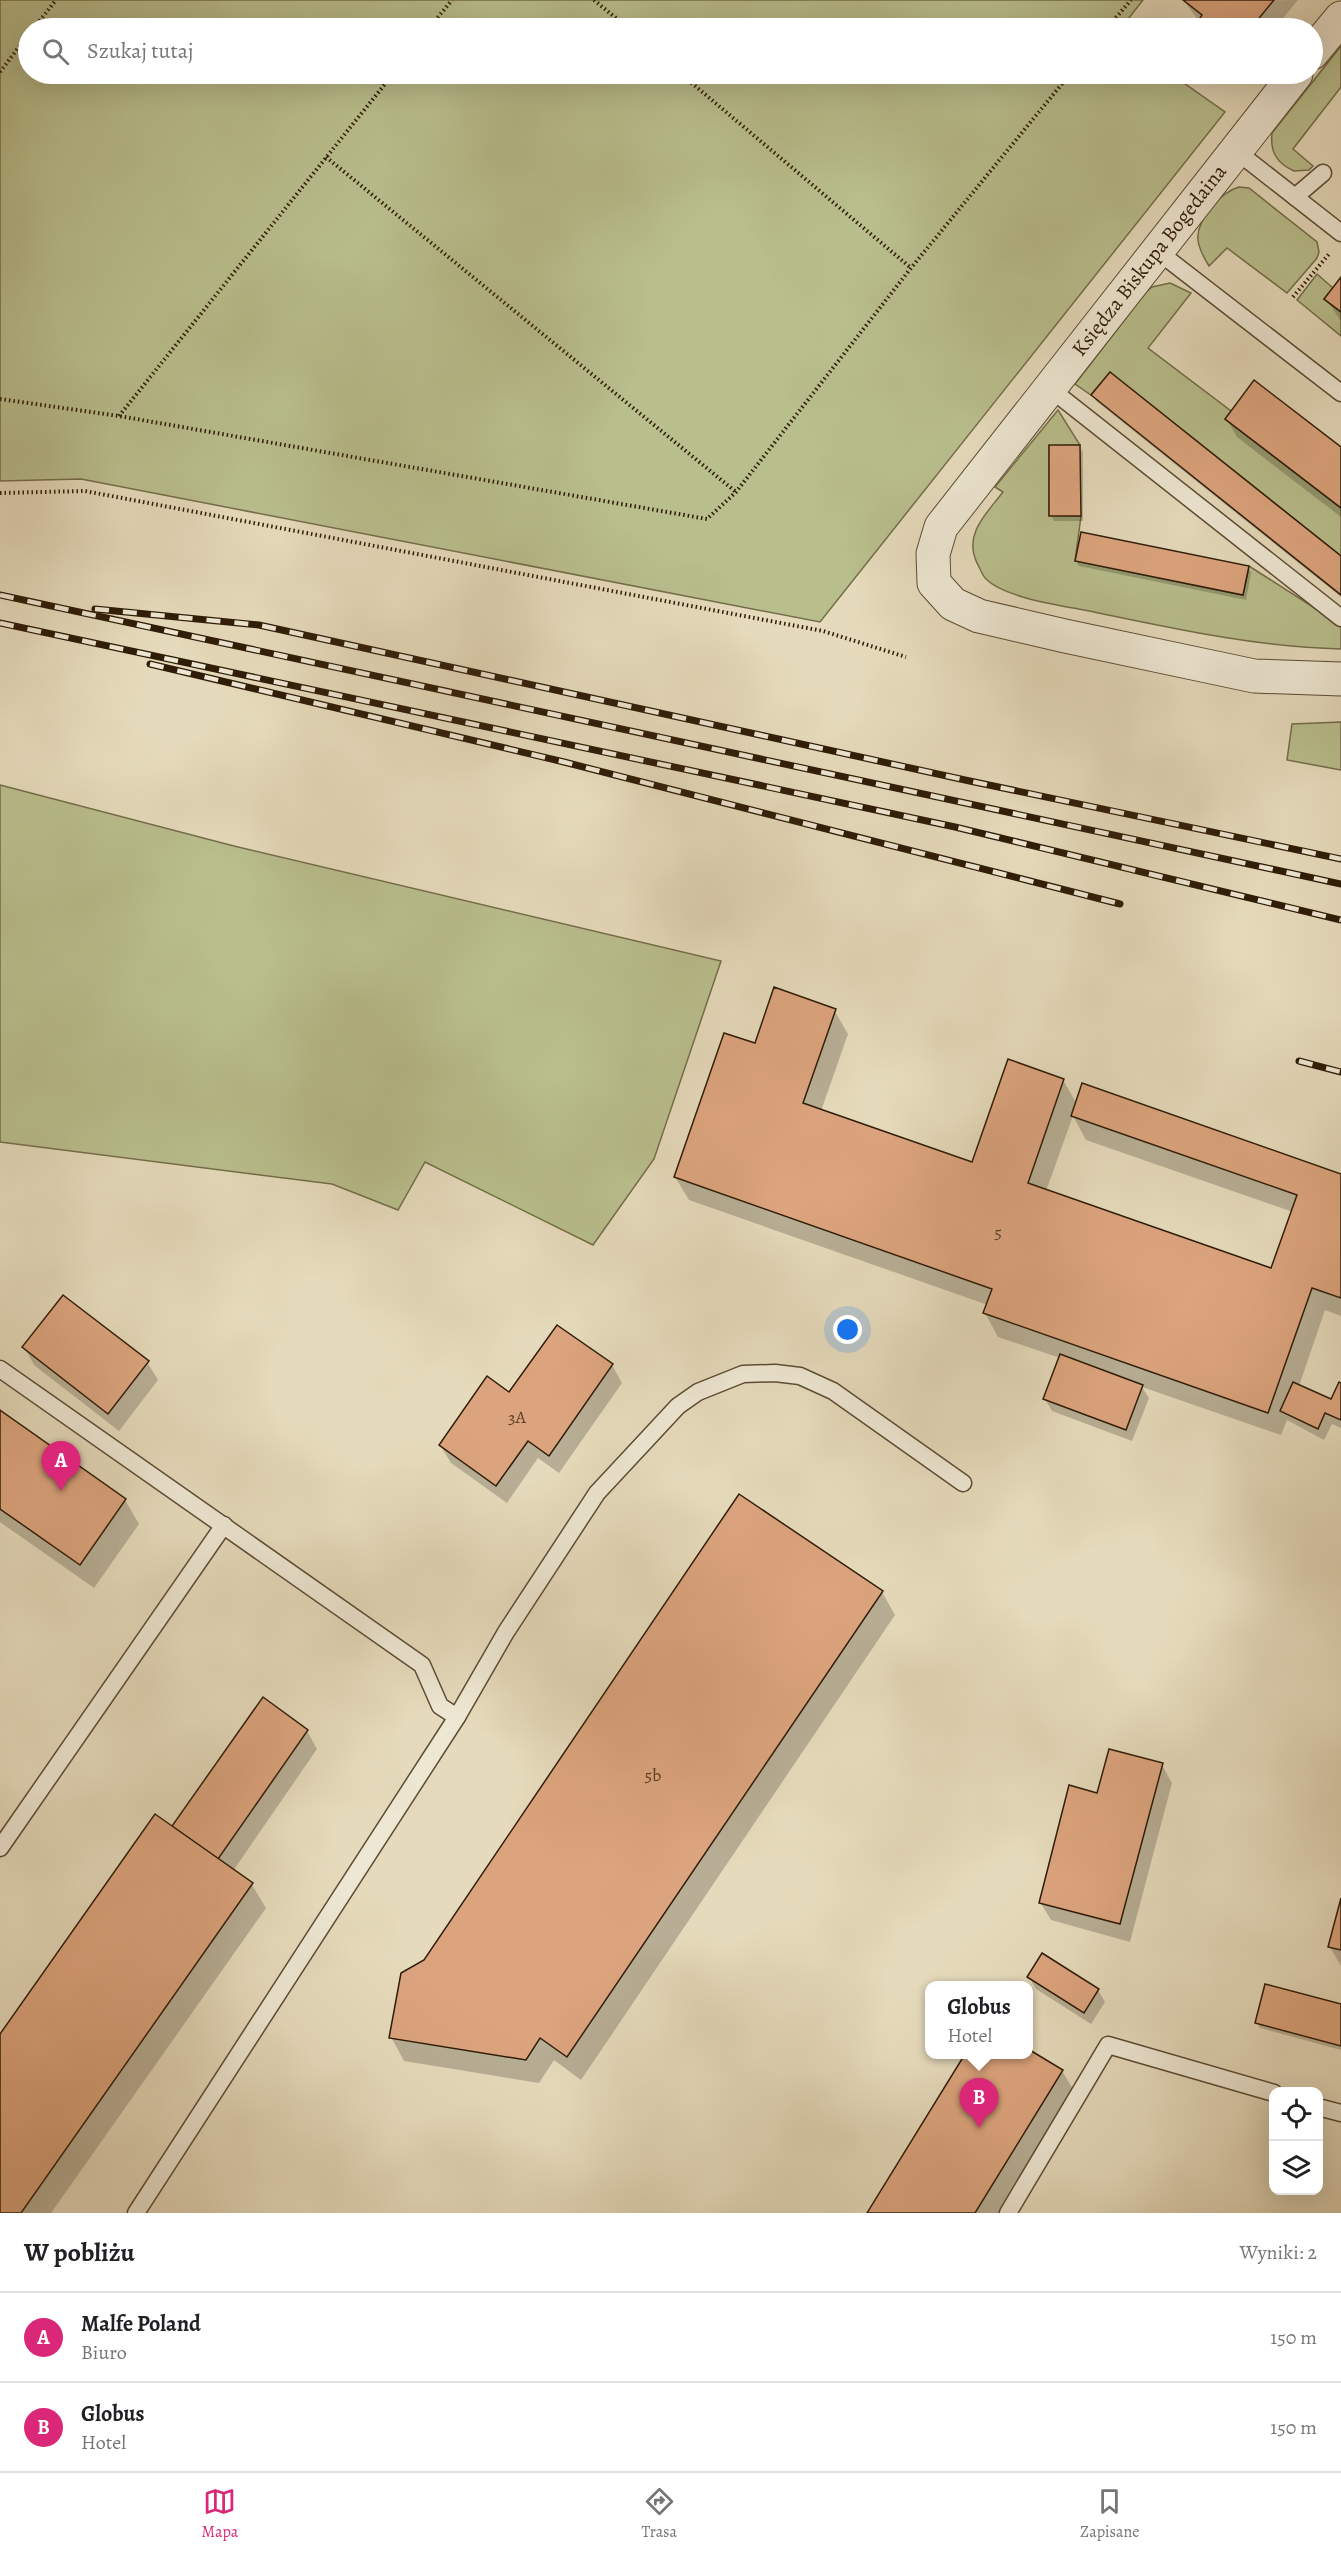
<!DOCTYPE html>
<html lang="pl">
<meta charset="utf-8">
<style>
body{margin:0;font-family:Alegreya,serif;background:#f2f2f2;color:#202124}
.controls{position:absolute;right:18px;bottom:18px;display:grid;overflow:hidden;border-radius:12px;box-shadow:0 6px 24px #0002}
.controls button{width:54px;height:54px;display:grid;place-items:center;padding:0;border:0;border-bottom:2px solid #e0e0e0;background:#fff;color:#202124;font:30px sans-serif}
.you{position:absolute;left:848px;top:1330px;width:21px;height:21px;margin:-15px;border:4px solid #fff;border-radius:50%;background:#1a73e8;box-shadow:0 0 0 9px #1a73e833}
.badge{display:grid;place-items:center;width:39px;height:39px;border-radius:50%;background:#db2777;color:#fff;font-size:20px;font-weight:700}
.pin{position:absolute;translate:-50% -50px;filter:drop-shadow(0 2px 3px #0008)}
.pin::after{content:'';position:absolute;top:32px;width:21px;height:18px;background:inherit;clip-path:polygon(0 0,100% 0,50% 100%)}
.popup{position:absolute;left:925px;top:1981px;width:108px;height:78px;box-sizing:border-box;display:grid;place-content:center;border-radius:12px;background:#fff;filter:drop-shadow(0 2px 4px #0005);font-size:20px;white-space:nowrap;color:#757577}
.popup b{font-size:22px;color:#202124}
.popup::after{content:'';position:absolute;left:50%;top:100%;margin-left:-12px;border:12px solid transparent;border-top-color:#fff}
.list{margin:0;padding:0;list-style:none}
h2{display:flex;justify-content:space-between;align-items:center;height:78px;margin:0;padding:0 24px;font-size:26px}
h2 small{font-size:20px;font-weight:400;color:#757577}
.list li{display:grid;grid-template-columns:39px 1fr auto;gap:18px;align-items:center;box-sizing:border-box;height:90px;padding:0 24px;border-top:2px solid #e0e0e0}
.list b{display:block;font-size:22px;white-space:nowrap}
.list p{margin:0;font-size:20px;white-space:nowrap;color:#757577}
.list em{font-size:20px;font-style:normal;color:#757577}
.icon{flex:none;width:33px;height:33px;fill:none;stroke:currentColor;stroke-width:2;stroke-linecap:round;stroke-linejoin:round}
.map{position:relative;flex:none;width:1341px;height:2213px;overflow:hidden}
.search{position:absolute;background:#fff;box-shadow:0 6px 24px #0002;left:18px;right:18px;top:18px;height:66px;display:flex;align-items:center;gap:15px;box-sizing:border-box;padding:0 21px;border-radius:33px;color:#757577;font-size:22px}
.sheet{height:258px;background:#fff}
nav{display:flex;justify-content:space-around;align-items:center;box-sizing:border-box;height:84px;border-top:2px solid #e0e0e0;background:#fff;font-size:16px;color:#757577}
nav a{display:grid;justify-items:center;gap:3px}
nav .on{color:#db2777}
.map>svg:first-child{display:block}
.green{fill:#b9be8d;stroke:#746d4a;stroke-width:1.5}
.shadow{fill:#0003;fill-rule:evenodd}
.building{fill:#dca47e;stroke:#2f1c07;stroke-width:1.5}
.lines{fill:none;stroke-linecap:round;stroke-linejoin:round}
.service-casing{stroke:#5c4c34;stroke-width:19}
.minor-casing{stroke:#5c4c34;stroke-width:35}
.path{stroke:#2f1c07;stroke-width:4;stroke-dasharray:1.5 3;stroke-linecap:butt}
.service{stroke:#eee7d3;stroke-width:16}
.minor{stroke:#eee7d3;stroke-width:33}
.rail-casing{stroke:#2f1c07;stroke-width:7}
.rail{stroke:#eee7d3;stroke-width:4.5;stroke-dasharray:14;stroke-linecap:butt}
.labels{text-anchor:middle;stroke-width:5;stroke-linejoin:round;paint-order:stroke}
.number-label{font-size:18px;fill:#5a3e25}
.street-label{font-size:21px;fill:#2f1c07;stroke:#eee7d3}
</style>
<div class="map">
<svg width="1341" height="2213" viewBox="0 0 1341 2213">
<rect width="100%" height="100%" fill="#e5dabb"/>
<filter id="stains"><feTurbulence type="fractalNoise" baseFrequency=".00333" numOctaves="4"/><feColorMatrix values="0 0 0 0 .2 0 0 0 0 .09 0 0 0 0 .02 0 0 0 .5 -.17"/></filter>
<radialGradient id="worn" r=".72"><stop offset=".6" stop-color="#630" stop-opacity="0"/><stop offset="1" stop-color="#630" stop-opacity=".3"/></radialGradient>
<g class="green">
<path d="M0 0H1143L1121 28H28V74H1171L1225 112 820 622 81 479 0 481Z"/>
<path d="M1341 46V87L1293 149 1313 166 1309 170 1294 171C1276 163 1270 151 1272 133Z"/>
<path d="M1239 187 1249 188 1317 242 1319 252 1317 258 1287 293 1227 248 1209 266C1204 258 1199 249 1198 240 1196 220 1221 192 1239 187Z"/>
<path d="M1317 274 1333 288 1324 299 1341 312V336L1297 300Z"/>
<path d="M1170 283 1191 293 1148 348 1231 411 1225 419 1341 508V556L1110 372 1091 395 1075 384 1146 292 1152 287Z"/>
<path d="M1058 410 1080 445 1049 446V515L1081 516 1075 561 1243 595 1249 566 1341 625V649C1257 647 1176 629 1094 612 1066 606 1006 599 986 579 982 575 980 568 977 563 963 534 987 513 1003 492L995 487Z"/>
<path d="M1341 722V770L1287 760 1292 724Z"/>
<path d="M0 785 234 846 721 961 654 1159 593 1245 425 1162 398 1210 332 1184 0 1142Z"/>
</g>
<g class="shadow">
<path d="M1298 0 1275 28H1204L1184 1Z"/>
<path d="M1341 280V321L1326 299Z"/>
<path d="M1093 395 1341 558V597L1096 401Z"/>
<path d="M1227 419 1341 449V517L1237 437Z"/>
<path d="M1079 447 1083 452V521H1054L1051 515Z"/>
<path d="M1076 561 1248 567 1251 573 1246 600 1079 566Z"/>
<path d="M834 1010 848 1034 821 1111 973 1164 1063 1080 1077 1104 1341 1175V1316L1325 1310 1299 1386 1332 1401 1341 1385V1428L1332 1424 1324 1440 1287 1420 1281 1435 1142 1387 1149 1398 1132 1441 1052 1411 1045 1399 1060 1358 998 1337 985 1313 988 1305 689 1200 675 1177 755 1045ZM1073 1116 1086 1140 1293 1212 1272 1270 1046 1191Z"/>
<path d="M24 1347 147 1362 158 1380 119 1431 34 1365Z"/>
<path d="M612 1365 622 1383 559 1473 538 1458 507 1503 451 1463 440 1445 509 1394Z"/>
<path d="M0 1412 125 1500 139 1524 94 1588 0 1522Z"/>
<path d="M882 1592 895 1615 581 2080 554 2060 539 2083 404 2061 391 2037 425 1961Z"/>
<path d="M307 1731 317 1749 233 1871 252 1885 266 1908 51 2213H0V2037L173 1828Z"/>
<path d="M1162 1765 1172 1783 1130 1942 1051 1920 1040 1902 1098 1795Z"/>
<path d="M1341 1903V1966L1330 1947Z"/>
<path d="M1029 1977 1098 1990 1105 2002 1091 2024 1036 1989Z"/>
<path d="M1341 2005V2050L1260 2028 1257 2023Z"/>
<path d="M1062 2071 1076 2094 1003 2213H869Z"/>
</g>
<g class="building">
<path d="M1183 0H1274L1251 28H1218L1215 26 1208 28 1198 21 1202 15Z"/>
<path d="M1341 277V312L1324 299Z"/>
<path d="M1110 372 1341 556V595L1091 395Z"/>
<path d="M1254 380 1341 447V508L1225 419Z"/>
<path d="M1049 445H1080L1081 516H1049Z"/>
<path d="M1081 532 1249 566 1243 595 1075 561Z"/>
<path d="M774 987 836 1009 803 1103 972 1162 1008 1059 1064 1079 1028 1183 1271 1268 1297 1195 1071 1116 1082 1083 1341 1174V1298L1312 1288 1268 1413 983 1313 992 1289 674 1177 724 1033 755 1043Z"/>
<path d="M63 1295 149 1361 108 1414 22 1347Z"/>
<path d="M557 1325 613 1364 549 1456 528 1441 496 1486 439 1445 487 1376 509 1392Z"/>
<path d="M1060 1354 1143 1385 1126 1430 1043 1399Z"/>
<path d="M1293 1382 1331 1399 1339 1382 1341 1383V1420L1325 1413 1318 1429 1280 1411Z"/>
<path d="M0 1410 126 1499 80 1565 0 1509Z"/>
<path d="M739 1494 883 1591 567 2057 540 2038 526 2060 389 2038 401 1973 424 1960Z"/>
<path d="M263 1697 308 1730 218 1859 172 1826Z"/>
<path d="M1109 1749 1163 1763 1120 1924 1039 1903 1069 1785 1097 1793Z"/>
<path d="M155 1814 253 1883 21 2213H0V2034Z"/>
<path d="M1341 1898V1950L1328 1947Z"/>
<path d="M1042 1953 1099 1989 1084 2013 1027 1977Z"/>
<path d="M1265 1984 1341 2004V2046L1255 2023Z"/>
<path d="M1028 2049 1063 2070 975 2213H867L965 2054H1028Z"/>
</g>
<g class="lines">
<defs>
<g id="service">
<path d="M1235 150 1341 233"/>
<path d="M1295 197 1323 173"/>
<path d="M1156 250 1341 393"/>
<path d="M1048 387 1341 618"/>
<path d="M0 1369 422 1665 440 1706 457 1717"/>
<path d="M0 1848 224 1525"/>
<path d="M1318 2107 1341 2113"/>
<path d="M136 2213 457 1717 506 1632 597 1493 678 1406 698 1392 743 1374 775 1373 800 1376 833 1391 963 1483"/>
<path d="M1008 2213 1108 2045 1274 2093"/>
</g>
<g id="minor">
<path d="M1312 53 1341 18"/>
<path d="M1296 74 941 527 933 554 934 583 953 604 979 616 1065 636 1254 676 1341 679"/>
</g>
</defs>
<use href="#service" class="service-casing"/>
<use href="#minor" class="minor-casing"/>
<g class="path">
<path d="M594 0 628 28"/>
<path d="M34 28 56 0"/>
<path d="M429 28 452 0"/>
<path d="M1107 28 1131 0"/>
<path d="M0 72 28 35"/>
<path d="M681 74 911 268"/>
<path d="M326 157 736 492"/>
<path d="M1293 297 1329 254"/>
<path d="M0 399 119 416 707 519 736 492 911 268 1070 74"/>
<path d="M119 416 393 74"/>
<path d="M0 493 85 491 823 631 906 657"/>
</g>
<use href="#service" class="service"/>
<use href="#minor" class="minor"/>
<defs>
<g id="rail">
<path d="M0 595 1341 884"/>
<path d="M95 609 259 625 965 780 1341 859"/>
<path d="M0 623 955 827 1341 920"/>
<path d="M150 664 564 762 1120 904"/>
<path d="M1299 1061 1341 1072"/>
</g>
</defs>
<use href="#rail" class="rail-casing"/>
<use href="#rail" class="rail"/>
</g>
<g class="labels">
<g class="number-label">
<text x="998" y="1238">5</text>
<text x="517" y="1423">3A</text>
<text x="653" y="1781">5b</text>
</g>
<g class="street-label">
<text transform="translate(1149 260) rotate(-52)" y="7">Księdza Biskupa Bogedaina</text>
</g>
</g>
<rect width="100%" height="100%" filter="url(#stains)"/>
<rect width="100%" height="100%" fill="url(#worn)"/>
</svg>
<div class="controls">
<button><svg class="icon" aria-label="locate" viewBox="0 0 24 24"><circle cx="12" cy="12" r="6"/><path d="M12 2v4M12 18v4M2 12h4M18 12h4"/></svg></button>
<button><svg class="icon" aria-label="layers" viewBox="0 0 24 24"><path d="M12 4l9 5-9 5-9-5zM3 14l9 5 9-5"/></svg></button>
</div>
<div class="you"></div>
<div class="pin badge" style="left:61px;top:1491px">A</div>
<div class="pin badge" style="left:979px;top:2128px">B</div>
<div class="popup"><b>Globus</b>Hotel</div>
<div class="search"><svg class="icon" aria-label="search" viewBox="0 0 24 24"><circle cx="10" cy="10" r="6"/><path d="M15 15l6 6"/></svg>Szukaj tutaj</div>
</div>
<section class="sheet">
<h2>W pobliżu<small>Wyniki: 2</small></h2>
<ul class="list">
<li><span class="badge">A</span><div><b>Malfe Poland</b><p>Biuro</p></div><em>150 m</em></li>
<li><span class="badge">B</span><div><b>Globus</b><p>Hotel</p></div><em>150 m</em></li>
</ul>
</section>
<nav>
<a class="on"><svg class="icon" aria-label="map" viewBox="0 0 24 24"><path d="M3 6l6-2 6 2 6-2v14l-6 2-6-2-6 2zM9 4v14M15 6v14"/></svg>Mapa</a>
<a><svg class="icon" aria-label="directions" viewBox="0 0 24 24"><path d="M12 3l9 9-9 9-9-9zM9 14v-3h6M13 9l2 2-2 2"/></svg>Trasa</a>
<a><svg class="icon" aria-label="saved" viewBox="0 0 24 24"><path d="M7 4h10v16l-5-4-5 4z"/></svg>Zapisane</a>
</nav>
